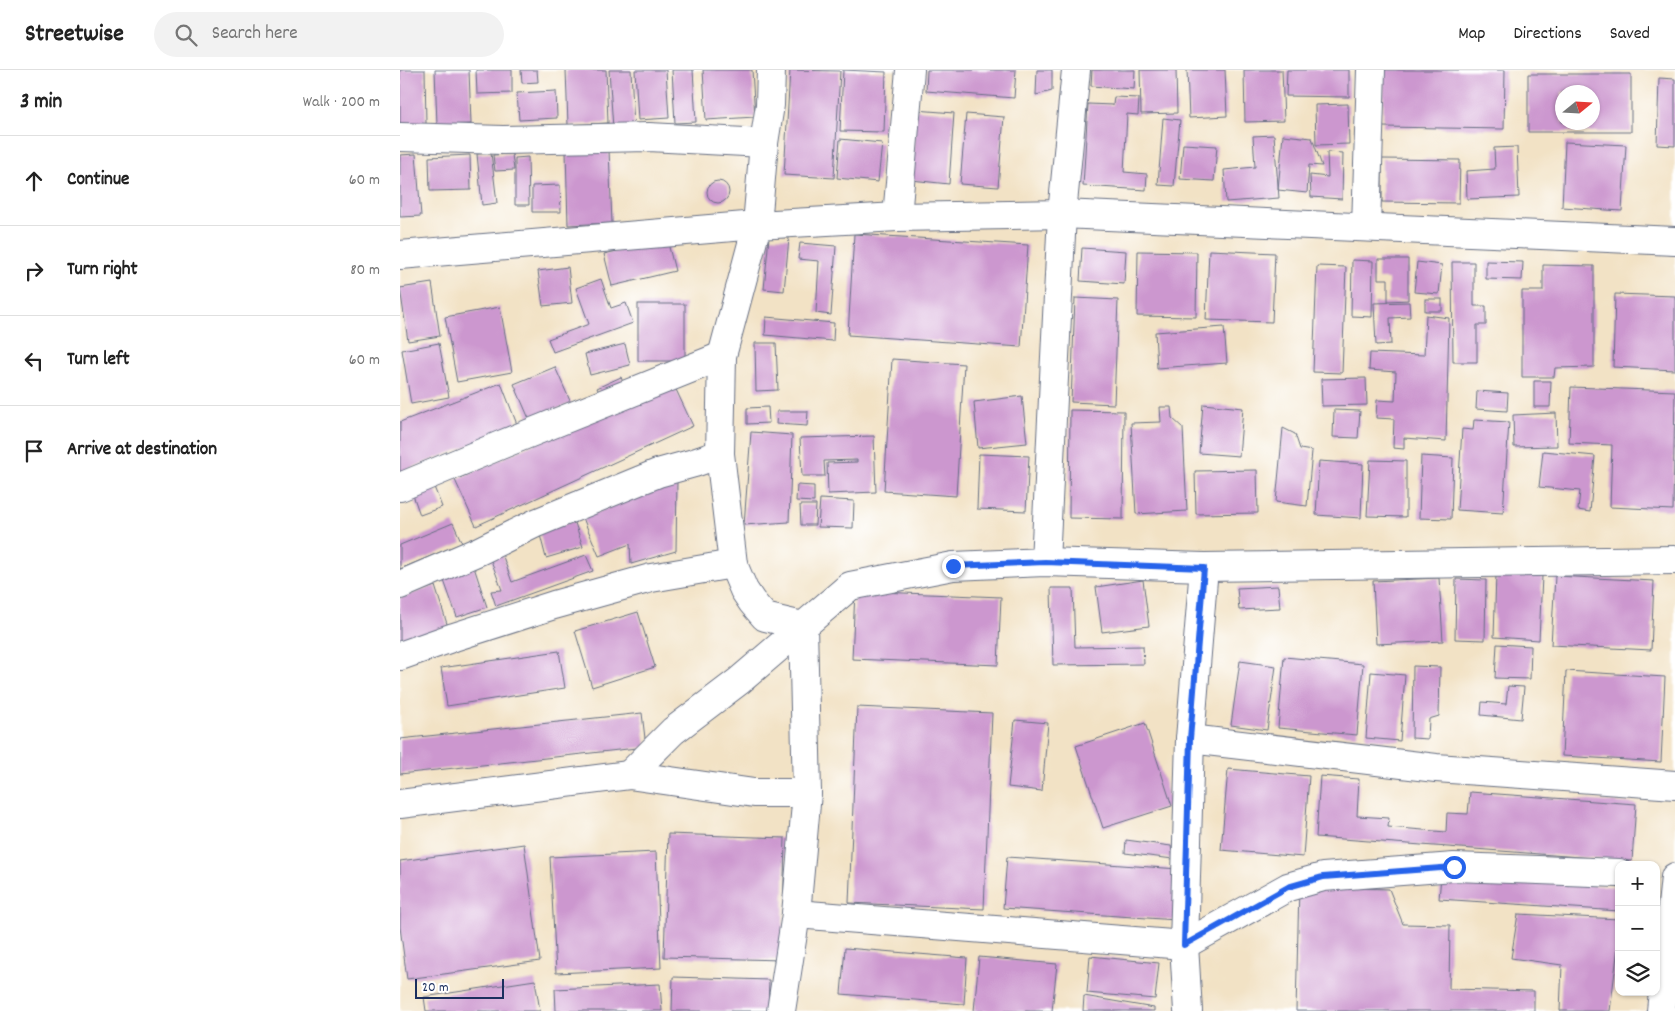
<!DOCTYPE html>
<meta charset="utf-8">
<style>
body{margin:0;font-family:Dekko,sans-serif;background:#f2f2f2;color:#222}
.controls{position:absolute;right:15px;bottom:15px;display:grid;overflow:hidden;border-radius:10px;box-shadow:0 1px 4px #0004}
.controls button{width:45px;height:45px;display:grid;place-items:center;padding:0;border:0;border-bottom:1px solid #e0e0e0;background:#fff;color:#222;font:25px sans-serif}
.compass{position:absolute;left:1155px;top:15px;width:45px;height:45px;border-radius:50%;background:#fff;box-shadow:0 1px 4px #0004;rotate:72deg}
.scale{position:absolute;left:15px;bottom:12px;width:89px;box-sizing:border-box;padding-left:5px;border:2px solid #1b2f5e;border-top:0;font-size:14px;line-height:18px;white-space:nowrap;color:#1b2f5e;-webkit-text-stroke:4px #fff;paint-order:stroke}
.stop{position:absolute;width:15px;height:15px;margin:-11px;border:4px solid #2563eb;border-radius:50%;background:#fff}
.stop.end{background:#2563eb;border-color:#fff;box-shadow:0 1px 5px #0008}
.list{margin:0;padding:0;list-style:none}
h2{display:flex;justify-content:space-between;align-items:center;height:65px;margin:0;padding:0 20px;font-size:21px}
h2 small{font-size:16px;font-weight:400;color:#767676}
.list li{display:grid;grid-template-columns:32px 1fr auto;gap:15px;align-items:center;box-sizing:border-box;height:90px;padding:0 20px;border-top:1px solid #e0e0e0}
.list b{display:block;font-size:19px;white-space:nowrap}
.list em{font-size:16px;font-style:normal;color:#767676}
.icon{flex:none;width:28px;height:28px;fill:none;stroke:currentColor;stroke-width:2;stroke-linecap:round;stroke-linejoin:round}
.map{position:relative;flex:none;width:1275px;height:941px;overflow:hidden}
header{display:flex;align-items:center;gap:30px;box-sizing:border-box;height:70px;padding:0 25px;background:#fff;border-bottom:1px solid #e0e0e0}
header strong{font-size:24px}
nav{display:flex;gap:28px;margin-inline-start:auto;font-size:18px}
.search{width:350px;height:45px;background:#f2f2f2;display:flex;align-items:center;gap:12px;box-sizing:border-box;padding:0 18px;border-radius:28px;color:#767676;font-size:19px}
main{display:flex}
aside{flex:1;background:#fff}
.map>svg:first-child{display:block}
.building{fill:#cc97cf;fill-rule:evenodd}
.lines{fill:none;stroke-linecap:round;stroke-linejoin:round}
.street-casing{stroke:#666e82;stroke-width:30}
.street{stroke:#fff;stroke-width:28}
.route{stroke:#2563eb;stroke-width:6}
</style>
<header>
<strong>Streetwise</strong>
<div class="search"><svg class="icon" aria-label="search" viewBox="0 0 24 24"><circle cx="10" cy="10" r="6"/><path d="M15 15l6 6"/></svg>Search here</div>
<nav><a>Map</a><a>Directions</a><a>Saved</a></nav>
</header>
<main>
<aside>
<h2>3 min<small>Walk · 200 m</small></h2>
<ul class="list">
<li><svg class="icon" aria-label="ahead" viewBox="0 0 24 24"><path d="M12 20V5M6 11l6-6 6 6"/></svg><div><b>Continue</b></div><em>60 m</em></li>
<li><svg class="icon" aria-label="right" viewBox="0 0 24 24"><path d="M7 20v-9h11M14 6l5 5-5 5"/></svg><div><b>Turn right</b></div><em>80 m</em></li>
<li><svg class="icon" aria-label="left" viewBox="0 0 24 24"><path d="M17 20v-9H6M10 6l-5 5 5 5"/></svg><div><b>Turn left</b></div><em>60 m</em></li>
<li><svg class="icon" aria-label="arrive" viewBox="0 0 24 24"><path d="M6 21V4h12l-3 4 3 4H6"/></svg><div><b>Arrive at destination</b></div></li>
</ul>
</aside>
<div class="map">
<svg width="1275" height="941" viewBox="0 0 1275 941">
<rect width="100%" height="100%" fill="#fff"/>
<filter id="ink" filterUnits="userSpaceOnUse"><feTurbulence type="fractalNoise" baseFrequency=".02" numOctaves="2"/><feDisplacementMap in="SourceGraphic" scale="10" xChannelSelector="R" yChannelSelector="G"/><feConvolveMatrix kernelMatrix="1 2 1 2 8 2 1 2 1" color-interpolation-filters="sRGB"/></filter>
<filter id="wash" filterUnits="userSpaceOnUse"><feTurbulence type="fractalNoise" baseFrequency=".0096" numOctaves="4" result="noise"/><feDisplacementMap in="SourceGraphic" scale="20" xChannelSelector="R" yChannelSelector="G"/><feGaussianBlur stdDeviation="1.12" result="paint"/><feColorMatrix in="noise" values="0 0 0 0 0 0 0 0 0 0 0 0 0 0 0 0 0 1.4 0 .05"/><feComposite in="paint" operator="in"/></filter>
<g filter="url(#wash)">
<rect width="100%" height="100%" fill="#f2e2c5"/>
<g id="blocks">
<g class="building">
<path d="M0 0H25L26 54 0 55Z"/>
<path d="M35 0H69L71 54 37 55Z"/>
<path d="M76 0H112V23L77 24Z"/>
<path d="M121 0H137L138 12 122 13Z"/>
<path d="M166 0H206L208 53 168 55Z"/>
<path d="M209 0H231L234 57 213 58Z"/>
<path d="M235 0H266L269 48 238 50Z"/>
<path d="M272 0H293L296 52 275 53Z"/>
<path d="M303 0H352L355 47 306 50Z"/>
<path d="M390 0 440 1 434 108 384 105Z"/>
<path d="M443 0 486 2 484 62 440 61Z"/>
<path d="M527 0H616L614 28 526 21Z"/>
<path d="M637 0H652V21L636 25Z"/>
<path d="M692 0H735L734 19 691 16Z"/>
<path d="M740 0H776L777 43 741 44Z"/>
<path d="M787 0H825L827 46 789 48Z"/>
<path d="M844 0H882L884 51 845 52Z"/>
<path d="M887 0H949V27L886 26Z"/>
<path d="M984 0H1105L1104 59 983 57Z"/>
<path d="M1128 4H1231V62H1128ZM1162 22H1192V52H1162Z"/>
<path d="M1259 8 1275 9V76L1257 75Z"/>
<path d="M156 21 157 48 119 50 117 23Z"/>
<path d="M714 27 739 28 738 45 727 44 724 102 747 104 746 120 683 116 688 34 713 35Z"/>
<path d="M948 34 949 74 916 75 915 35Z"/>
<path d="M516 40 554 43 549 114 511 110Z"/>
<path d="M566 44 604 47 598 117 560 114Z"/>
<path d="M763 48 780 50 774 116 758 115Z"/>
<path d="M874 65 879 128 826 132 824 100 855 97 853 66Z"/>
<path d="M883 65 912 68 922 96 909 95 907 123 878 120Z"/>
<path d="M440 69 482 73 478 112 437 108Z"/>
<path d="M1165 72 1226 75 1222 141 1162 137Z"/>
<path d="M783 74 817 76 814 111 780 109Z"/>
<path d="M1117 77 1119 127 1067 129 1066 101 1095 99 1094 78Z"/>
<path d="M209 80 212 153 168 155 166 81Z"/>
<path d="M927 82 943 83 942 129 911 127 910 105 928 107Z"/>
<path d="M91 83 97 133 82 135 77 84Z"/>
<path d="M16 84 21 146 0 147V85Z"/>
<path d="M112 84 114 100 95 101 93 85Z"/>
<path d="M70 85 71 120 30 121 29 87Z"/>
<path d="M128 87 129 135H115V88Z"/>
<path d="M982 89 1060 90 1059 133 982 132Z"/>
<circle cx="318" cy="122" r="11"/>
<path d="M160 115 161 142H132V116Z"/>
<path d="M454 164 628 175 621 277 448 265Z"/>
<path d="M369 167 389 168 384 221 364 219Z"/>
<path d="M267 169 275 201 212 216 204 184Z"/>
<path d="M400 173 436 176 431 245 416 243 419 191 398 189Z"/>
<path d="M682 178 726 181 724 214 680 211Z"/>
<path d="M809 180 875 183 872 252 806 250Z"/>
<path d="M738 181 797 182 796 247 737 246Z"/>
<path d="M978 189H1008V230L988 231V209H978Z"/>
<path d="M952 190 973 191 972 247 951 246Z"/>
<path d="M1086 191 1123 192 1122 210 1086 209Z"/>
<path d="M1017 192 1042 195 1039 224 1014 222Z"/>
<path d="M1052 192H1074V236H1086V255H1077V292H1053Z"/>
<path d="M1143 195 1194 196V297L1155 298 1154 307H1122V221H1143Z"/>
<path d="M917 196 946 197 942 303 913 302Z"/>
<path d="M168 197 172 233 143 236 138 201Z"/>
<path d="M201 209 211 238 226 233 233 253 153 282 148 269 189 254 176 218Z"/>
<path d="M32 213 40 266 8 271 0 218Z"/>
<path d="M1215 224 1275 226V300L1213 297Z"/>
<path d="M675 228 718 230 714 334 671 332Z"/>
<rect x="1025" y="229" width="17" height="12"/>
<path d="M1009 232 1010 247 990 248 991 274 976 275 974 233Z"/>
<rect x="238" y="234" width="47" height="57"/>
<path d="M100 237 112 302 57 312 45 247Z"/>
<path d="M1026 245 1049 248 1046 371 1004 368V379L993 378 994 349 976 348 977 330 995 331 996 302 969 300 970 283 1024 285Z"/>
<path d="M366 247 434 253 433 271 365 265Z"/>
<path d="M824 257 827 293 757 298 755 262Z"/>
<path d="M39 273 49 327 11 334 2 280Z"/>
<path d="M355 273H376L378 320 356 321Z"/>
<path d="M225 274 230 295 190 305 185 284Z"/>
<path d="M492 289 564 294 556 426 484 421Z"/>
<path d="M155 297 171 333 130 351 114 314Z"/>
<path d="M221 307 225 318 202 328 197 318Z"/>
<path d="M966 308 967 335 922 336 921 309Z"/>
<path d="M272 311 293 356 76 456 55 410Z"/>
<path d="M1134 311H1151L1150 337H1134Z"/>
<path d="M101 313 118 357 0 402V352Z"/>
<path d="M1171 317 1275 321 1273 440 1210 437 1212 375 1169 373Z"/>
<path d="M1077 321 1108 323 1107 341 1076 339Z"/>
<path d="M622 326 627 373 578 378 574 332Z"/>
<path d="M803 334 843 338 839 386 799 383Z"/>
<path d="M368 337 369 353 347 354V338Z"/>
<path d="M760 337H771L772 348 783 358 787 441 736 444 731 353 761 352Z"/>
<path d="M670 340 724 341 723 449 669 448Z"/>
<path d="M934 340 960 341 958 368 933 367Z"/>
<path d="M377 341H408L407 356 376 354Z"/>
<path d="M1156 343 1157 376 1114 377 1113 345Z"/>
<path d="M1074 350 1109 352 1103 443 1057 440 1062 359 1073 360Z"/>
<path d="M883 358 895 364 900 379 912 381 907 436 876 432Z"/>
<path d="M351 362 392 365 389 452 344 455Z"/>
<path d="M474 366 476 422 428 424 427 393 457 392V390L424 391 425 406H402L400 368Z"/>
<path d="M1143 381 1195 386 1190 442 1178 440 1180 421 1139 417Z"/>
<path d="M579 384 629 386 626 441 577 439Z"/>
<path d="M1021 386 1053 388 1051 449 1019 448Z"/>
<path d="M970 390 1006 391V447L967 446Z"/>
<path d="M919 391 963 394 961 448 916 445Z"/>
<path d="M857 400 858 443 796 444 795 401Z"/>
<path d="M277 409 276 481 231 494 230 474 199 486 183 448Z"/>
<path d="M397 415 414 416V432L396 431Z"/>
<path d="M34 417 42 437 20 445 13 425Z"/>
<path d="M420 429 454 431 453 458 418 457Z"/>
<path d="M400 435H416L415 455H401Z"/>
<path d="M174 450 183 477 146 488 139 461Z"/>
<path d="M53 453 62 473 0 499V475Z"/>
<path d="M101 481 112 512 186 485 193 501 96 536 91 521 102 520 89 485Z"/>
<path d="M73 494 87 537 57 547 42 505Z"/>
<path d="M1096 504 1142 506 1139 570 1094 567Z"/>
<path d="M1155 506 1254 511 1251 580 1151 575Z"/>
<path d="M1039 508 1043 571 976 574 973 511Z"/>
<path d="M1056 509 1086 510 1085 570 1055 569Z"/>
<path d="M743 510 749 556 702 562 696 517Z"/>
<path d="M35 516 48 557 0 572V528Z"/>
<path d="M878 516 880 538 839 540 837 518Z"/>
<path d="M651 518H673L675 577 743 576 744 594 653 595Z"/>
<path d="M455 521 601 527 598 595 452 589Z"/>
<path d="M238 542 255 597 192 617 175 561Z"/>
<path d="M1097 574 1131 576 1130 609 1095 608Z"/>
<path d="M159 581 165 618 47 636 41 598Z"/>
<path d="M884 587 963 594 957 665 878 658Z"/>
<path d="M840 591 876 596 867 660 831 655Z"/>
<path d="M1013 596 1040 597 1039 646 1029 649 1028 669 1012 668Z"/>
<path d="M1166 601 1265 607 1261 692 1162 686Z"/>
<path d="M971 602 1005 605 1000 671 966 668Z"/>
<path d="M1108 616 1124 617 1121 649 1081 645 1082 632 1106 634Z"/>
<path d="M457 637 592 643 584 839 449 833Z"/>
<path d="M242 643 246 677 0 704V669Z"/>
<path d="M615 650 648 653 642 721 608 717Z"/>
<path d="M745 653 772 736 703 758 676 676Z"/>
<path d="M828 699 909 706 903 787 821 780Z"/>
<path d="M920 706 959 709 957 746 989 748 988 757 1046 762 1047 743 1068 744 1070 722 1236 734 1232 791 916 767Z"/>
<path d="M268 764 385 768 382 890 264 887Z"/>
<path d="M726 770 771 776 773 789 725 783Z"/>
<path d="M124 774 140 891 7 909 0 857V791Z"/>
<path d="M256 782 261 898 156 903 150 787Z"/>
<path d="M607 787 779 799 776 850 603 838Z"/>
<path d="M1041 806 1219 817V841L1039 829Z"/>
<path d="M899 817 989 819 1003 854 1050 855 1049 919 1134 921V941H896Z"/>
<path d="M1118 844 1219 849V869L1210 941H1160L1162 895 1111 888Z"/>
<path d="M445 878 567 888 564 934 441 924Z"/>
<path d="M690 886 759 893 755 929 687 923Z"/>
<path d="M579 887 657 894 652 941H574Z"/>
<path d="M273 907 369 910 368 941H272Z"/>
<path d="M135 910 140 941H26L24 927Z"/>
<path d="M260 914 262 941H156L155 919Z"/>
<path d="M684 926 754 938V941H683Z"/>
</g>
</g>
</g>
<g filter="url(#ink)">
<use href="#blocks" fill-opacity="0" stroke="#666e82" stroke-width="1"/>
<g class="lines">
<defs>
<g id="street">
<path d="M371 0 370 35 364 73 357 155 322 286 320 384 333 494 344 520 352 532 365 547 403 556 407 723 396 844 381 941"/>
<path d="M0 67 103 70 249 67 364 73"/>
<path d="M497 147 510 0"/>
<path d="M966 157 971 0"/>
<path d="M0 185 357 155 497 147 662 144 1275 171"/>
<path d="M0 417 103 374 322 286"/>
<path d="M645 492 662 144 676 0"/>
<path d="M0 515 79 481 136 453 258 403 294 393 320 384"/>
<path d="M0 586 54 567 154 535 251 508 333 494"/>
<path d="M790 669 1036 698 1275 715"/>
<path d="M229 705 273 661 339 611 450 516 553 496 645 492 804 497 1275 490"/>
<path d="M0 734 229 705 354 723H407"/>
<path d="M396 844 784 875 888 817 923 807 1054 797 1219 803"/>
<path d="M788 941 784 875 790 669 804 497"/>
<path d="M1261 941 1275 807"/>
</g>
</defs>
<use href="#street" class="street-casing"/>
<use href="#street" class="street"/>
</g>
</g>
<g class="lines" filter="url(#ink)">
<path class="route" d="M553 496 645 492 804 498 790 669 784 875 888 817 923 807 1054 797"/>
</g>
</svg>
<div class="controls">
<button>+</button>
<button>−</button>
<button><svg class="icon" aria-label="layers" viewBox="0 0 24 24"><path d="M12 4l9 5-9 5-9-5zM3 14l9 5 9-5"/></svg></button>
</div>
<svg class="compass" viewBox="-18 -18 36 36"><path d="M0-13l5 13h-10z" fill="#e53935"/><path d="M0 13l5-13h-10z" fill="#767676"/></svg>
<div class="scale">20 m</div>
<div class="stop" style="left:1054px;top:797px"></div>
<div class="stop end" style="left:553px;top:496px"></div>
</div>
</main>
